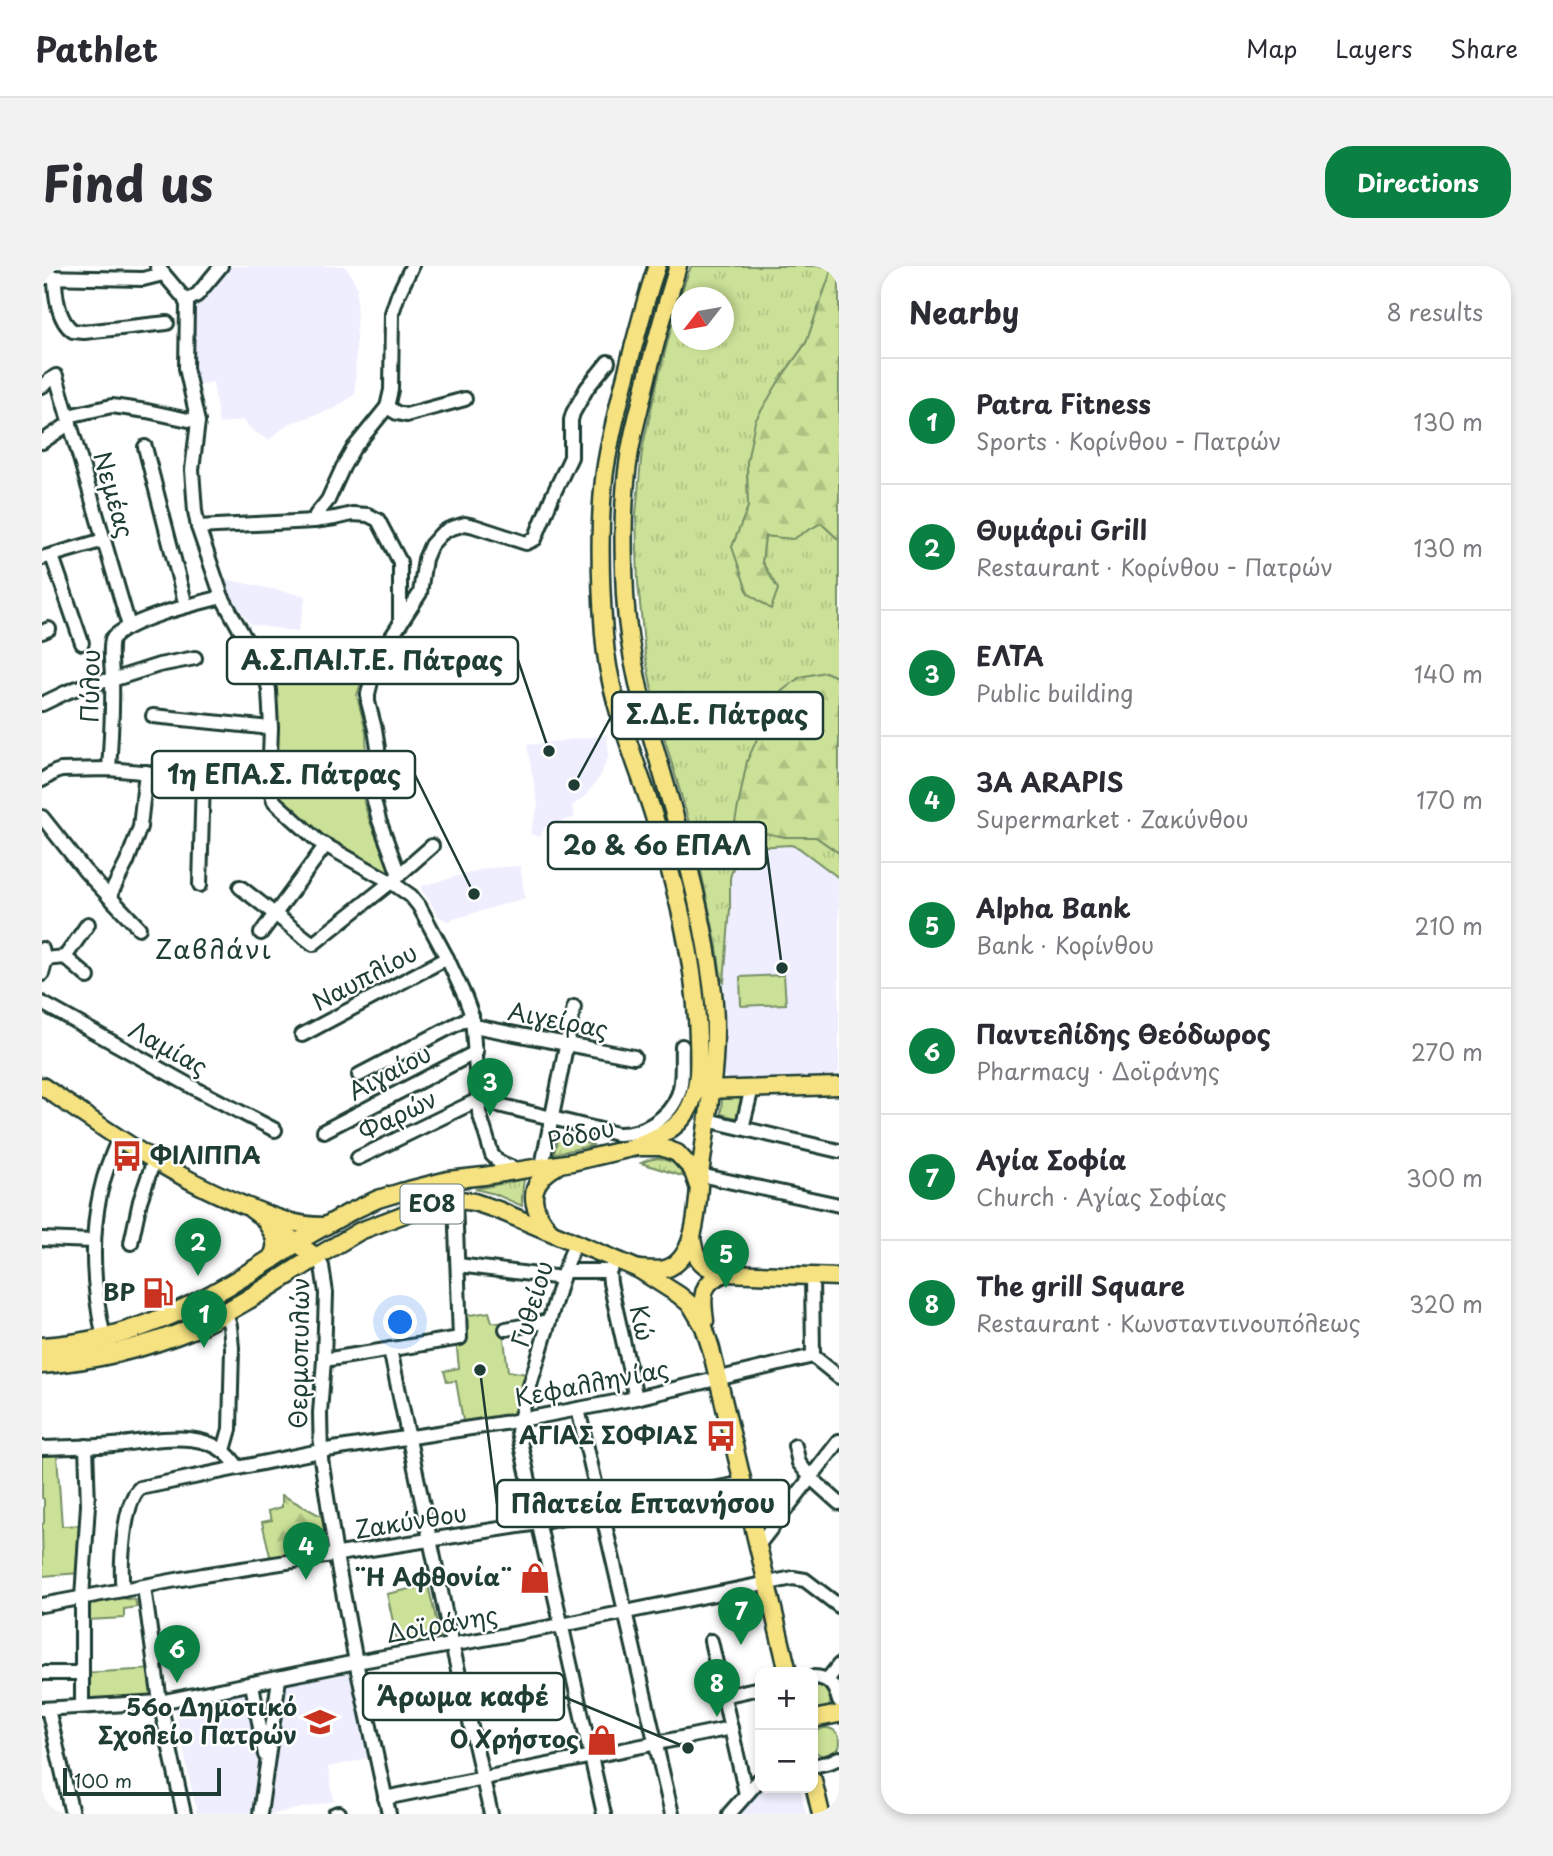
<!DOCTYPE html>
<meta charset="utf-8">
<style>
body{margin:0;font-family:"Playpen Sans",sans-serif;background:#f2f2f3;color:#2b2b33}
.controls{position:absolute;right:21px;bottom:21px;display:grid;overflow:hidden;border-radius:14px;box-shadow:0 4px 10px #0003}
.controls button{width:63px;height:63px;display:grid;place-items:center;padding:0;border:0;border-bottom:2px solid #e1e1e2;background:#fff;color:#2b2b33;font:35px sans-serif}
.compass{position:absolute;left:629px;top:21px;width:63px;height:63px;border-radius:50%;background:#fff;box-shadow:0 4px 10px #0003;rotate:239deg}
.scale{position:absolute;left:21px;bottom:18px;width:158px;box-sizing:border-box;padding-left:7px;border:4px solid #1f3d34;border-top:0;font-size:19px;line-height:24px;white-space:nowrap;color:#1f3d34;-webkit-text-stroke:5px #fff;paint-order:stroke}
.you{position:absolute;left:359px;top:1057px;width:24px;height:24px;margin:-18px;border:5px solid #fff;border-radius:50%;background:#1a73e8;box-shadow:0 0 0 10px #1a73e833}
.badge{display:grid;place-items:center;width:46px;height:46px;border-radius:50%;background:#0b8043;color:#fff;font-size:23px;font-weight:700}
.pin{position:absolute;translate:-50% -58px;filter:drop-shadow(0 2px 4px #0008)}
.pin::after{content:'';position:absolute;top:37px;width:24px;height:21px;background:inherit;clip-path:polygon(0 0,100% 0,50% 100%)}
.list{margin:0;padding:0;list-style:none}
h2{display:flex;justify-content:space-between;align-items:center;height:91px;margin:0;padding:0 28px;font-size:30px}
h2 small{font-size:23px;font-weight:400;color:#7c7c81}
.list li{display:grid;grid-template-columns:46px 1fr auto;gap:21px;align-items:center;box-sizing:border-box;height:126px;padding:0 28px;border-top:2px solid #e1e1e2}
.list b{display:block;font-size:26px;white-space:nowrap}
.list p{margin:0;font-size:23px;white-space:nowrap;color:#7c7c81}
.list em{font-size:23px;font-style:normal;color:#7c7c81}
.map{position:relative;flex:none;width:797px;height:1548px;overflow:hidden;border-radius:28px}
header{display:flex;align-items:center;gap:42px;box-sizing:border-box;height:98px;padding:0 35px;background:#fff;border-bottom:2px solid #e1e1e2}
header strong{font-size:33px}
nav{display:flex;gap:38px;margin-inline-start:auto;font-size:24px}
.intro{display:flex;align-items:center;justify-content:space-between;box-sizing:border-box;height:168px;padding:0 42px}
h1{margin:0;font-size:49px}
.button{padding:18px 32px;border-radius:28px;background:#0b8043;color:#fff;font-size:24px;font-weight:700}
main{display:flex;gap:42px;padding:0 42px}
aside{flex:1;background:#fff;border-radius:28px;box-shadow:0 4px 10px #0003}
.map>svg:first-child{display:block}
.built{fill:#efeefe}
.grass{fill:url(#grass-tufts);stroke:#758f66;stroke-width:2;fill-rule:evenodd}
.forest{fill:url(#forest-firs);stroke:#758f66;stroke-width:2}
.park{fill:#cbe197;stroke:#758f66;stroke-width:2}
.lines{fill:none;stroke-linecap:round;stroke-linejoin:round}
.minor-casing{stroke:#1f3d34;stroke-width:18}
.major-casing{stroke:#1f3d34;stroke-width:21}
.highway-casing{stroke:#1f3d34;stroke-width:23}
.minor{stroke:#fff;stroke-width:12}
.major{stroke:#f6e281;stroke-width:16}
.highway{stroke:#f6e281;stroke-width:18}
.labels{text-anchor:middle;stroke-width:5;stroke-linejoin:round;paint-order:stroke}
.shield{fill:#fff;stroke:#627771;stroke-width:2}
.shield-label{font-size:23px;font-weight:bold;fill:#1f3d34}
.street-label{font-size:24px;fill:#1f3d34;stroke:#fff}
.poi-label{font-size:24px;font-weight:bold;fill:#1f3d34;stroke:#fff;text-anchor:end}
.neighbourhood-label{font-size:26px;letter-spacing:2px;fill:#1f3d34;stroke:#fff}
.leader{fill:none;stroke:#1f3d34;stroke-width:2.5}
.callout-dot{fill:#1f3d34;stroke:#fff;stroke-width:2.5}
.callout{fill:#fff;stroke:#1f3d34;stroke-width:2.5}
.callout-label{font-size:26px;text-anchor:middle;font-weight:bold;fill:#1f3d34}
</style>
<header>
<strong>Pathlet</strong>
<nav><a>Map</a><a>Layers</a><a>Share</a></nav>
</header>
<div class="intro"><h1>Find us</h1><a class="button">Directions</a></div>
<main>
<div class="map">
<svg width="797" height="1548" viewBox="0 0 797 1548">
<defs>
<pattern id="grass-tufts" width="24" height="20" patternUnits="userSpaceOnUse" patternTransform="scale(1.75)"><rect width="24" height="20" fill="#cbe197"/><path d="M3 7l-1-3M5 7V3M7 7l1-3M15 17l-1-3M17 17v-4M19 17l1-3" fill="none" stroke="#aec283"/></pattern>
<pattern id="forest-firs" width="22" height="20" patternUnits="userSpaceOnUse" patternTransform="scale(1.75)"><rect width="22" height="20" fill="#cbe197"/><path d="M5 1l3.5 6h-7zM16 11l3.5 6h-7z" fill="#aec283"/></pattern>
</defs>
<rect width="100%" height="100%" fill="#fff"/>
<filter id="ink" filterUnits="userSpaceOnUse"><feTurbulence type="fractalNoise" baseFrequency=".0143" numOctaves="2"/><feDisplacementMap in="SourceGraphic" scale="14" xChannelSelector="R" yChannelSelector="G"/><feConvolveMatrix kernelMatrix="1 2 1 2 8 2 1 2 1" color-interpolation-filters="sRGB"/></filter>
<g filter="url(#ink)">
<g class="built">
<path d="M186 0H302L308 7 315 21 313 128 294 142 246 158 227 174 212 166 201 154 177 158 171 116 153 119 147 104 150 44Z"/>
<path d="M183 313 264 330 256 366 208 358 189 330Z"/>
<path d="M565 469 567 489 558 511 543 530 530 540 533 551 502 562 498 571 488 568 496 540 485 479Z"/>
<path d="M741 578 757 582 797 612V807L779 811 690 818 680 807 684 764 682 716 688 643V612L693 596 714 581Z"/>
<path d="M478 600 483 632 405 655 396 650 385 631 380 625V620L446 602Z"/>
<path d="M308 1407 327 1492 286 1501 292 1535 231 1548H223L243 1420Z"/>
<path d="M205 1425 219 1500 213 1548H155L132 1439Z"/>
<path d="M718 1522H758L764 1548H696Z"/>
</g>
<g class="grass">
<path d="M649 0H791L764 77 737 115 705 196 706 241 690 281 736 323 720 296 723 270 751 272 779 257 797 274V412L783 406 743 571H774L797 587V612L757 582 749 579 714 581 693 595 688 612V643L682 716 679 711 675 681 653 577 614 443 603 389 596 317 594 248 600 184 614 121 636 35ZM640 32H682V74H640Z"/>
<path d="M516 870 552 879 512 888Z"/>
<path d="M617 892 632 897 643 911 599 897 606 894Z"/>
<path d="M482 913 480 929V940L453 928 433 923Z"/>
</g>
<g class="forest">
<path d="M791 0H797V274L779 257 751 273 723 270 720 296 736 323 729 343 706 327 690 281 706 241 705 196 713 155 737 115 764 77Z"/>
<path d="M783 406 797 412V587L774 571H743L712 565 693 556 705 495 735 429 758 411Z"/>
<path d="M240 1229 283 1252 284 1286 229 1294 220 1256 230 1254 226 1245 240 1241Z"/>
</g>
<g class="park">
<path d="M324 390V399L315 430 324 466 325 497 321 521 322 537 328 556 348 605 346 609 293 585 236 539V469L232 393Z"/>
<path d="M742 709 744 738 699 740 698 711Z"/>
<path d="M680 832H707L697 853 679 848Z"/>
<path d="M447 1046 450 1056 460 1057 466 1105 485 1108 473 1152 427 1159 421 1155 414 1115 405 1116 402 1105 417 1102 414 1074 421 1050Z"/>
<path d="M0 1189H15L20 1260 41 1259 38 1307 1 1310 0 1258 2 1257V1233L0 1232Z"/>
<path d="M386 1319 399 1374 357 1383 345 1328Z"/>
<path d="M79 1332 93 1334 95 1341 82 1343V1352L46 1354 48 1338Z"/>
<path d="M112 1403 118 1436 40 1440V1407Z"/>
<path d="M775 1419C788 1422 792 1433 785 1445L771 1449V1420Z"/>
<circle cx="784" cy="1476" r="14"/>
</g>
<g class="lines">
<defs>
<g id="minor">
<path d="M115 0 142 32 145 39 144 102 156 156 150 204 153 245 156 261 180 331 224 410 227 424 229 462 227 518 232 535 236 539 276 575 349 616 369 630 377 640 405 692 423 731 430 750 437 846 450 889 457 896 476 904"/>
<path d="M0 11 101 13 121 8"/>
<path d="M13 11C13 28 16 55 31 65L42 66 125 57"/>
<path d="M144 35 155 29 179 0"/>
<path d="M0 120 14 110 87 360"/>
<path d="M345 141 355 147 364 149 423 133"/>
<path d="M26 150 70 140 105 145 156 156"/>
<path d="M0 176 28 157"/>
<path d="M103 181 144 340"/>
<path d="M272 255 274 249 286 234 301 201 311 183 345 141 349 124 350 47 356 29 370 0"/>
<path d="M156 261 272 255 293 252 310 248 326 249 336 254 358 296V357"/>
<path d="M10 290 40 377"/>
<path d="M0 292 62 274"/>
<path d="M0 366 7 363"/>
<path d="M0 438 25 426 48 417 70 414 117 399 153 392"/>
<path d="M111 450 229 462"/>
<path d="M67 503C69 473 71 443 70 413 70 400 67 386 70 373 87 353 153 338 180 331"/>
<path d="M0 514 13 506 19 504 67 503 227 518"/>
<path d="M0 551 43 605 97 662"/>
<path d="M357 609 337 554 331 531 336 482 333 463 326 436V428L334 395 378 327 383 293 389 279 399 268 407 263 423 258 432 260 484 277 493 273 510 231 529 191V154L531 147 545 122 566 96"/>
<path d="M158 619 161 512"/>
<path d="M198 621 271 678 349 616 390 580"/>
<path d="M67 631 85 596 98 561 104 506"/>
<path d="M219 667 283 580"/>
<path d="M0 683 3 697 0 708"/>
<path d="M23 691 46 658"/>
<path d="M3 693 23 691 46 711"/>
<path d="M0 737 156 824 233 864"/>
<path d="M432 760 592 791"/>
<path d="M260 769 405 692"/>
<path d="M317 809 430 750"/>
<path d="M665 854 797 885"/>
<path d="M700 862 710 822"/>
<path d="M282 865 434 786"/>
<path d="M316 892 436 834 575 868C599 869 627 853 636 829 642 815 639 795 640 780"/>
<path d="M500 900 532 741"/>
<path d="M658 909 797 939"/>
<path d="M0 973 51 975"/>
<path d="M533 976 520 1012 478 1153 476 1166 562 1548"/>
<path d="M89 977 98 935 112 894"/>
<path d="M274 991 280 1000 284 1027 282 1094 278 1147 279 1193 294 1289 314 1396 347 1548"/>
<path d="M575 993 567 1005 568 1017 594 1132"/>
<path d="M416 999 520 1012"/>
<path d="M522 1005H567"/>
<path d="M464 1063 507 1055"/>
<path d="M62 1072C47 1005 46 936 77 873"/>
<path d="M348 1083 410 1378 449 1548"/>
<path d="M771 1090 797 1111"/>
<path d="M282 1094 418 1072 413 934"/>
<path d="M536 1143 630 1548"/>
<path d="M753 1180 757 1197 769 1212 797 1237"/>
<path d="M0 1182C24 1181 47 1181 71 1179 112 1175 171 1158 196 1202"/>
<path d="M182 1184 188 1163 190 1082 188 1060 183 1046"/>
<path d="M717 1278 797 1175"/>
<path d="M102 1321 118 1436 142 1548"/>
<path d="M81 1324C78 1303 81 1236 98 1222L278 1185 468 1156 594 1132 771 1090 770 1010"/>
<path d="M0 1339 161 1309 496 1257 702 1217"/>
<path d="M669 1375 704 1528"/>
<path d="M0 1407H40"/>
<path d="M771 1411C787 1411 793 1420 797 1435"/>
<path d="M785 1414 797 1399"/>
<path d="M210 1418 223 1489"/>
<path d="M681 1430 718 1422"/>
<path d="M40 1440V1332L46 1239 44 1180"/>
<path d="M0 1443 118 1436 314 1396 520 1359 751 1312 763 1314 797 1340"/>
<path d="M6 1443 30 1548"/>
<path d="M771 1500 788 1496 797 1492"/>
<path d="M343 1532 689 1462"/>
<path d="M218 1548 237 1413"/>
<path d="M293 1548 297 1547"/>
<path d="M687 1548 718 1513"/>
</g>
<g id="major">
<path d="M0 820C64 864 127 909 199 938 226 949 251 960 281 960"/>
<path d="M660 824 797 820"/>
<path d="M588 882C610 873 633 866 645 846 658 824 657 798 656 773 654 694 633 617 609 541 590 485 566 429 562 368 558 314 556 259 563 205 569 165 580 125 590 86 598 57 605 28 615 0"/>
<path d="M209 943 274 991 318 965 376 943 403 935 418 934 432 936 456 944 596 1003 637 1029 649 1039 662 1061 669 1083 746 1406"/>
<path d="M508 965C488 941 483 918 515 900"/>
<path d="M650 970C652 994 661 1003 684 1007L797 1011"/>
<path d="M255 976 308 946 336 933 359 926 406 914 442 910 530 896 594 881H619L635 887 650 903 656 920"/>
<path d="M596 1003C605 1003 615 1005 623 1003 656 994 655 937 658 909 666 846 679 782 670 718 663 666 651 613 636 562 615 485 587 409 583 329 581 283 580 236 587 191 590 170 596 149 601 128 611 85 623 42 636 0"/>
<path d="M663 1055C660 1032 657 1016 684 1007"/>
<path d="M771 1453 797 1448"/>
<path d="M771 1514 779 1548"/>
</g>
<g id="highway">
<path d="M225 956C234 969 238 979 230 993"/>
<path d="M0 1081C95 1076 177 1029 255 976"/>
<path d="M0 1098C52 1094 103 1082 152 1062 194 1043 234 1016 274 991"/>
</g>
</defs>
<use href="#minor" class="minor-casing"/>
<use href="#major" class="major-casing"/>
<use href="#highway" class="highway-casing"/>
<use href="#minor" class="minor"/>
<use href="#major" class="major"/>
<use href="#highway" class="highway"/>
</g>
</g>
<defs>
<symbol id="bus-bare" viewBox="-9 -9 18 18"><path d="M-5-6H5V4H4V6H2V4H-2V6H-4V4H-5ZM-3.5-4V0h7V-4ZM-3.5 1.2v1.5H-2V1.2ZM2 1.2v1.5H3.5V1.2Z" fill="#c8321e" stroke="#fff" stroke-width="2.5" paint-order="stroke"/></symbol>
<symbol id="fuel-bare" viewBox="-9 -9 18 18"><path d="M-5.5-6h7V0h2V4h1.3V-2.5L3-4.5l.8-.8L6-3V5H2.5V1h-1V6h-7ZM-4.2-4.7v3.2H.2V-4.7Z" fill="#c8321e" stroke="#fff" stroke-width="2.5" paint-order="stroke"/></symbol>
<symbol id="shop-bare" viewBox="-9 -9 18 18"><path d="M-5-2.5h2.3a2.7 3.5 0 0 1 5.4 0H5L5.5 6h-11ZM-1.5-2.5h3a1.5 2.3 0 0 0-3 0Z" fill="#c8321e" stroke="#fff" stroke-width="2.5" paint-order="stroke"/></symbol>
<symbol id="school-bare" viewBox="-9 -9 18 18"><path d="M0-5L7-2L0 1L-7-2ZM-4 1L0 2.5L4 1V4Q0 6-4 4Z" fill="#c8321e" stroke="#fff" stroke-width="2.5" paint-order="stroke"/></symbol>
</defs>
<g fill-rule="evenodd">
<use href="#bus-bare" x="63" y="868" width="44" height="44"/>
<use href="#fuel-bare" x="94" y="1005" width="44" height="44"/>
<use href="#bus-bare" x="657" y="1148" width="44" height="44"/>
<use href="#shop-bare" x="471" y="1290" width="44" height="44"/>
<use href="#school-bare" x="256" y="1434" width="44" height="44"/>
<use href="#shop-bare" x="538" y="1452" width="44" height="44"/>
</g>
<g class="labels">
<rect class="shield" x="358.5" y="918.5" width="63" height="39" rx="5"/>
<g class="shield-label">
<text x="390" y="946">ΕΟ8</text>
</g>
<g class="street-label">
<text transform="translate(71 229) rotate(74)" y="8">Νεμέας</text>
<text transform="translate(49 420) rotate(-89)" y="8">Πύλου</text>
<text transform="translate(323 712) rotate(-28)" y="8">Ναυπλίου</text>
<text transform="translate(516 755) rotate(11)" y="8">Αιγείρας</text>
<text transform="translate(126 783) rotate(29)" y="8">Λαμίας</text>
<text transform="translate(348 807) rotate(-28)" y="8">Αιγαίου</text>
<text transform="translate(356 850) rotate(-26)" y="8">Φαρών</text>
<text transform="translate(539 869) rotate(-12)" y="8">Ρόδου</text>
<text transform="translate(491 1038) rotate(-73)" y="8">Γυθείου</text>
<text transform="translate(599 1057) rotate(77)" y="8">Κώ</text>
<text transform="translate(258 1087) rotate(-89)" y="8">Θερμοπυλών</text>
<text transform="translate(550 1118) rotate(-11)" y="8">Κεφαλληνίας</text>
<text transform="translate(369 1256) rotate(-9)" y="8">Ζακύνθου</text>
<text transform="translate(400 1359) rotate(-10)" y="8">Δοϊράνης</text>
</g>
<g class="poi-label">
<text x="108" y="898" text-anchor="start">ΦΙΛΙΠΠΑ</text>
<text x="93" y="1035">BP</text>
<text x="656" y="1178">ΑΓΙΑΣ ΣΟΦΙΑΣ</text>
<text x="470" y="1320">¨Η Αφθονία¨</text>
<text x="255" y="1450">56ο Δημοτικό<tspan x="255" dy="28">Σχολείο Πατρών</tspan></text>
<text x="537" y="1482">Ο Χρήστος</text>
</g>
<g class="neighbourhood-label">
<text x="172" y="693">Ζαβλάνι</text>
</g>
</g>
<path class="leader" d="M507 485L476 394M532 519L570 449M432 628L373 509M740 702L724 580M438 1104L455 1238M646 1482L522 1431"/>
<g class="callout-dot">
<circle cx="507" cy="485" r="7"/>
<circle cx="532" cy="519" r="7"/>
<circle cx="432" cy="628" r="7"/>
<circle cx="740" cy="702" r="7"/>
<circle cx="438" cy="1104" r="7"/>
<circle cx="646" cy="1482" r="7"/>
</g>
<g class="callout">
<rect x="185" y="371" width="291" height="47" rx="7"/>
<rect x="570" y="426" width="211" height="47" rx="7"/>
<rect x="110" y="485" width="263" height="47" rx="7"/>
<rect x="506" y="556" width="218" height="47" rx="7"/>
<rect x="455" y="1214" width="292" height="47" rx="7"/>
<rect x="321" y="1407" width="201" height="47" rx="7"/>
</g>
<g class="callout-label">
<text x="330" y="404">Α.Σ.ΠΑΙ.Τ.Ε. Πάτρας</text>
<text x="675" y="458">Σ.Δ.Ε. Πάτρας</text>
<text x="242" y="518">1η ΕΠΑ.Σ. Πάτρας</text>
<text x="615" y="589">2ο &amp; 6ο ΕΠΑΛ</text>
<text x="601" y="1247">Πλατεία Επτανήσου</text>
<text x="421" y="1440">Άρωμα καφέ</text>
</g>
</svg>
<div class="controls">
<button>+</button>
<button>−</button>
</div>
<svg class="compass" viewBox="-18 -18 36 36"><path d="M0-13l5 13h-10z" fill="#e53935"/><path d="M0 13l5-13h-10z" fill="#7c7c81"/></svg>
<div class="scale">100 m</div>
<div class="you"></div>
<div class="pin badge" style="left:162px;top:1082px">1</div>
<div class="pin badge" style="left:156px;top:1010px">2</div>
<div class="pin badge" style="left:448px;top:850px">3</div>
<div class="pin badge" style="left:264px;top:1314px">4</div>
<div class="pin badge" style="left:684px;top:1022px">5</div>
<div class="pin badge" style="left:135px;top:1417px">6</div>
<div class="pin badge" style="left:699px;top:1379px">7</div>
<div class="pin badge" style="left:675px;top:1451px">8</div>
</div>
<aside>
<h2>Nearby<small>8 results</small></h2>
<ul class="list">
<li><span class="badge">1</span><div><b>Patra Fitness</b><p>Sports · Κορίνθου - Πατρών</p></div><em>130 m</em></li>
<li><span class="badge">2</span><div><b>Θυμάριi Grill</b><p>Restaurant · Κορίνθου - Πατρών</p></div><em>130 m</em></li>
<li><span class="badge">3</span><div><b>ΕΛΤΑ</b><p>Public building</p></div><em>140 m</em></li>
<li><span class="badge">4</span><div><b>3A ARAPIS</b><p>Supermarket · Ζακύνθου</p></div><em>170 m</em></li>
<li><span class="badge">5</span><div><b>Alpha Bank</b><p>Bank · Κορίνθου</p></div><em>210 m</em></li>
<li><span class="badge">6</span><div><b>Παντελίδης Θεόδωρος</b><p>Pharmacy · Δοϊράνης</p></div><em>270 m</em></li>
<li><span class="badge">7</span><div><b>Αγία Σοφία</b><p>Church · Αγίας Σοφίας</p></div><em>300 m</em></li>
<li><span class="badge">8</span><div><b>The grill Square</b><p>Restaurant · Κωνσταντινουπόλεως</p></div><em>320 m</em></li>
</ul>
</aside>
</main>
